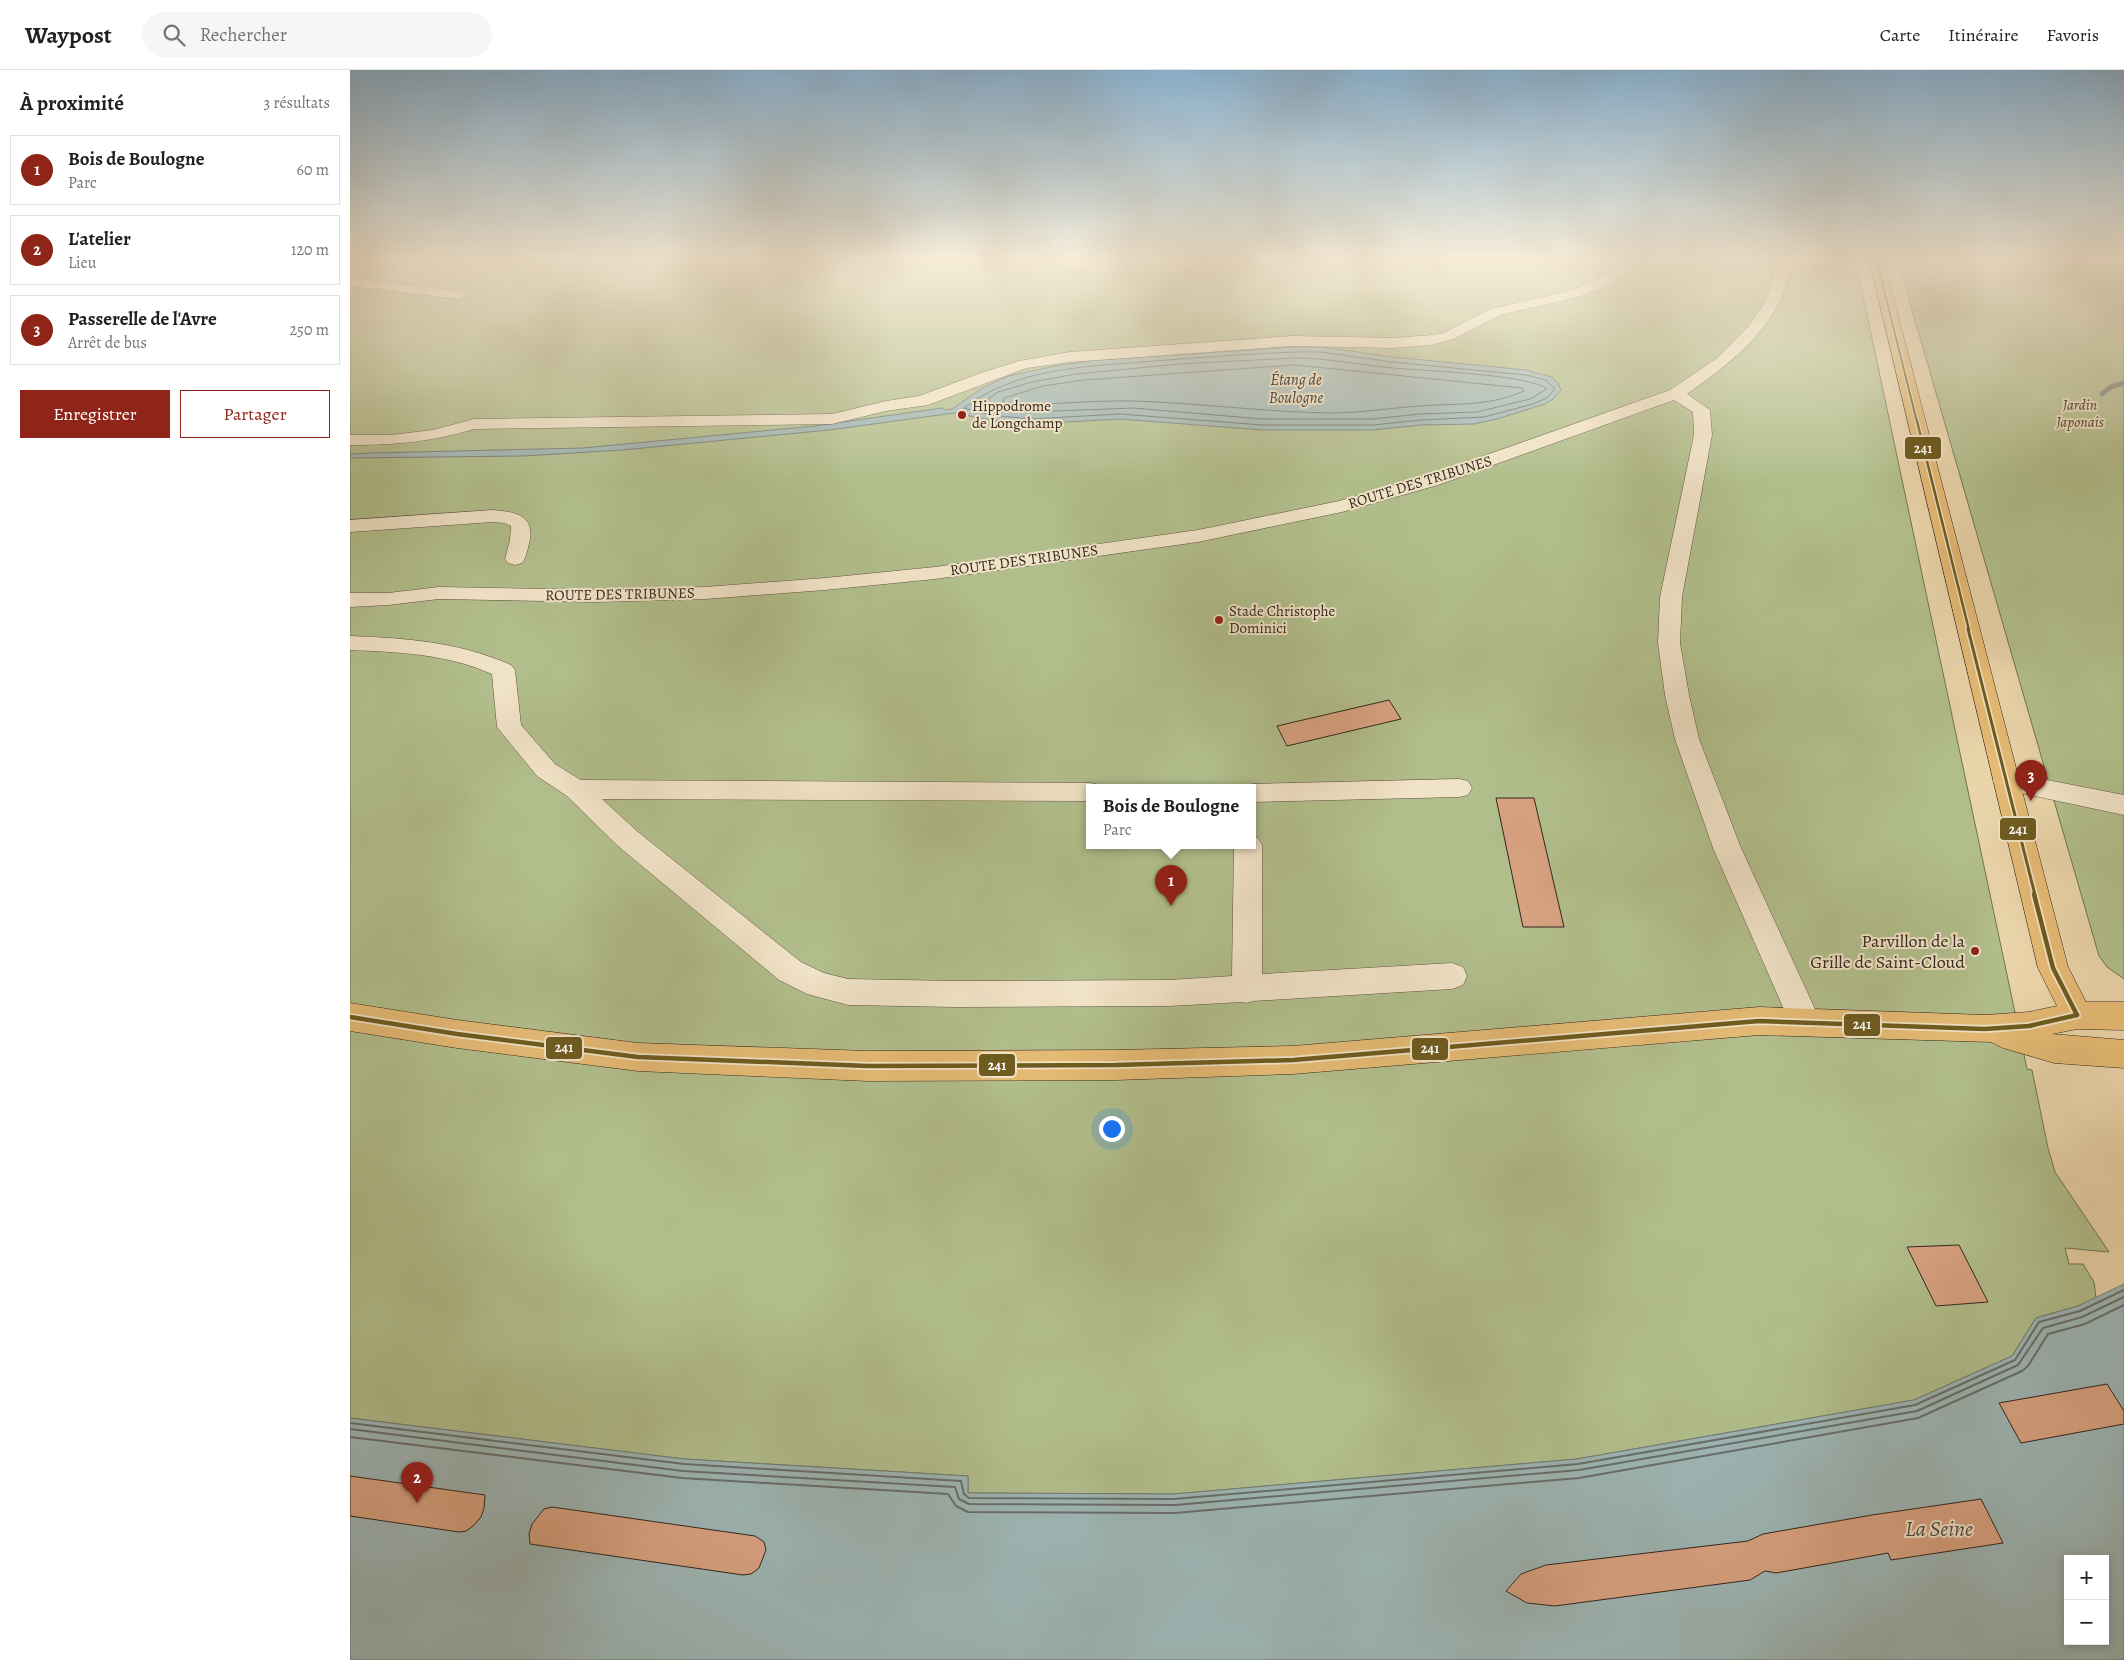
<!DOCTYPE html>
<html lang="fr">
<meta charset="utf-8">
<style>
body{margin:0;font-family:Alegreya,serif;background:#f6f6f6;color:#202124}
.controls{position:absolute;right:15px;bottom:15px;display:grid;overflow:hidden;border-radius:0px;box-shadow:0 2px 8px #0003}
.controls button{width:45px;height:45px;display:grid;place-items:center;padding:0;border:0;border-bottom:1px solid #e0e0e0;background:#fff;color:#202124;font:25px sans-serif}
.you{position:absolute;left:761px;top:1058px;width:18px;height:18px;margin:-12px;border:4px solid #fff;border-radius:50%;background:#1a73e8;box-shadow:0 0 0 8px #1a73e833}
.badge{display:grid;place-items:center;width:32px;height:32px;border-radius:50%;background:#8f2418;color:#fff;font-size:16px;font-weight:700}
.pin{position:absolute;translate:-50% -41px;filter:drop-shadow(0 1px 2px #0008)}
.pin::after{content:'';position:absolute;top:26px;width:18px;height:15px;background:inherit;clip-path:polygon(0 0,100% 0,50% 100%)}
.popup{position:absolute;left:736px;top:714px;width:170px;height:65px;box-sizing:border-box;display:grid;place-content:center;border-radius:0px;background:#fff;filter:drop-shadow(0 1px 4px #0005);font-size:16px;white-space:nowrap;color:#757577}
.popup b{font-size:19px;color:#202124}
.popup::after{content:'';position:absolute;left:50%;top:100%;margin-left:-10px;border:10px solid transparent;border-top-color:#fff}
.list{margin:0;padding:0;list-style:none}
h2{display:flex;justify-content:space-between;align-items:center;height:65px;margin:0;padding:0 20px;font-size:21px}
h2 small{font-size:16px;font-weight:400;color:#757577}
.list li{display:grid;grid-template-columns:32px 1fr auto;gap:15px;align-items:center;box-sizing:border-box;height:70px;margin:0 10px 10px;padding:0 10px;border:1px solid #e0e0e0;border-radius:0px}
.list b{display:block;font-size:19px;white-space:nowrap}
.list p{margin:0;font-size:16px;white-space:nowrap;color:#757577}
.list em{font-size:16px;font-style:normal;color:#757577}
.actions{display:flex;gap:10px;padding:15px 20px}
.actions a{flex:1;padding:11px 0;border:1px solid #8f2418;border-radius:0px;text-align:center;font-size:18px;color:#8f2418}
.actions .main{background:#8f2418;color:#fff}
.icon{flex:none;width:28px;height:28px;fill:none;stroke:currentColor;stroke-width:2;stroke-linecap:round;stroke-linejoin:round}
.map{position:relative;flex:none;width:1774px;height:1590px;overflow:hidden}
header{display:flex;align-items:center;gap:30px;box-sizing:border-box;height:70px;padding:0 25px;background:#fff;border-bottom:1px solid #e0e0e0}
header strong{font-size:24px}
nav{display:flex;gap:28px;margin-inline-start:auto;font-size:18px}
.search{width:350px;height:45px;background:#f6f6f6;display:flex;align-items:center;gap:12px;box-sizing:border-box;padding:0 18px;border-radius:28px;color:#757577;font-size:19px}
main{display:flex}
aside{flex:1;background:#fff}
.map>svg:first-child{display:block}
.green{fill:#b1be8c;stroke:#717256;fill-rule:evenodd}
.water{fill:#9db5b4;stroke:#727c78;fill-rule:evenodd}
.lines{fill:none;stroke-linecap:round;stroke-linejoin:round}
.shore-far1{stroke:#676e6a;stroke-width:1}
.shore{stroke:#676e6a;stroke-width:2}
.stream{stroke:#727c78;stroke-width:5}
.building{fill:#d8a281;stroke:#31261f}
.minor-casing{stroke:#5f5242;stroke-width:1}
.major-casing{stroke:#31261f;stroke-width:1}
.minor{fill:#f1e3c7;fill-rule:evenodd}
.major{fill:#e5ba74;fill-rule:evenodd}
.bus-1-far3-casing{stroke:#f1e3c7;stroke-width:4}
.bus-1-far2-casing{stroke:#f1e3c7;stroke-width:5}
.bus-1-far1-casing{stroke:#f1e3c7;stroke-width:6}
.bus-1-casing{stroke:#f1e3c7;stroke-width:8}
.bus-1-far3{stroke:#6e5b1e;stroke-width:2}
.bus-1-far2{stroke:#6e5b1e;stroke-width:2.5}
.bus-1-far1{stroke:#6e5b1e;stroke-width:3}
.bus-1{stroke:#6e5b1e;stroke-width:4.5}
.poi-dot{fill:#8f2418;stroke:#f1e3c7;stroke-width:2}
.labels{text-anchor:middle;stroke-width:4;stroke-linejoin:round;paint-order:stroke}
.far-park-label{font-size:15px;font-style:italic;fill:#514c3a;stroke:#f1e3c7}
.far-poi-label{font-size:15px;fill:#31261f;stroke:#f1e3c7;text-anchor:start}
.far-street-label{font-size:15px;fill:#31261f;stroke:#f1e3c7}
.far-water-label{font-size:16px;font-style:italic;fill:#4c4a44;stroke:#f1e3c7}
.poi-label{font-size:18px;fill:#31261f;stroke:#f1e3c7;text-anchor:end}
.near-water-label{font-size:22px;font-style:italic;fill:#4c4a44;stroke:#f1e3c7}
.line-badge{stroke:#f1e3c7;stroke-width:2}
.badge-label{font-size:14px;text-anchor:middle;font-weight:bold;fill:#fff}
</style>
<header>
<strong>Waypost</strong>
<div class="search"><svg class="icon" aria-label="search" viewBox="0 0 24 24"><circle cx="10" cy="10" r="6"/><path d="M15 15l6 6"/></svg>Rechercher</div>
<nav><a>Carte</a><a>Itinéraire</a><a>Favoris</a></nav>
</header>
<main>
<aside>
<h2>À proximité<small>3 résultats</small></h2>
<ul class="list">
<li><span class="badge">1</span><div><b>Bois de Boulogne</b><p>Parc</p></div><em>60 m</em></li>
<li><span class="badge">2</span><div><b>L'atelier</b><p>Lieu</p></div><em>120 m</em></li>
<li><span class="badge">3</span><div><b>Passerelle de l'Avre</b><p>Arrêt de bus</p></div><em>250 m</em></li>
</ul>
<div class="actions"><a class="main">Enregistrer</a><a>Partager</a></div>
</aside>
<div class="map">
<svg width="1774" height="1590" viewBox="0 0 1774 1590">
<rect width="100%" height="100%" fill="#ead4a9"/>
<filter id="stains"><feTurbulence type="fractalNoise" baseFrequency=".004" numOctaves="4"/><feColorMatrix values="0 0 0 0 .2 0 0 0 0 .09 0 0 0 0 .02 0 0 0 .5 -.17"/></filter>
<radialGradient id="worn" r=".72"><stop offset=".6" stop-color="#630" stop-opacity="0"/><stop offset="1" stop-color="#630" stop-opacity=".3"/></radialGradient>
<g class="green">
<path d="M0 188H1505L1677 999 1682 1000 1698 1078 1705 1102 1759 1182 1715 1178 1719 1194H1733L1744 1212 1746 1228 1728 1236 1686 1248 1662 1286 1564 1330 1227 1389 824 1424 618 1423V1406L334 1389 0 1348ZM740 717H902V775H740Z"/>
<path d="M1547 188H1774V909L1757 897 1749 886Z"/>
</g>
<g class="water">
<path d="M945 277H971L1043 287 1176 300 1202 307 1208 313 1211 320 1203 329 1195 334 1147 349 1124 354 1071 355 1023 360H912L770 349 681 354 652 352 604 343 479 360 273 380 173 386 0 388V384L22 383 233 378 465 356 592 338 595 340 602 339 634 317 659 306 705 296 748 290Z"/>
<path d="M1774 1214V1590H0V1348L334 1389 618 1406V1423L824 1424 1227 1389 1564 1330 1662 1286 1686 1248 1728 1236ZM1718 1489H1755V1571H1718Z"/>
</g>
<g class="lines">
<g class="shore-far1">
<path d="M945 282H971L1042 292 1176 305 1196 310 1205 319 1197 328 1183 334 1134 347 1071 350 1023 355H912L770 344 681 349 640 345 614 338C665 299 730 297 792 292 843 288 894 284 945 282Z"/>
<path d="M945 288C978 288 1010 295 1043 298 1073 301 1178 304 1197 319L1180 329 1127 342 1070 344 1022 349H912L783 338 681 342 641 339 630 335 648 322 682 312 726 304 830 294Z"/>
<path d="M945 295 1172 318 1174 321C1137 337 1108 333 1070 336 1040 338 1010 343 980 343 914 342 849 333 783 331 741 330 698 336 655 333L653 331 654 328 693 316 734 310Z"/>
</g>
<g class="shore">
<path d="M0 1353 334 1394 611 1411 614 1424 619 1428 824 1429 1228 1394 1565 1335 1665 1290 1689 1252 1730 1241 1774 1220"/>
<path d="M0 1359 333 1401 605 1417 609 1429 619 1434 825 1435 1229 1400 1567 1341 1668 1295 1693 1258 1732 1247 1774 1227"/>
<path d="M0 1367 332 1408 598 1424 606 1436 618 1442 825 1443 1229 1408 1568 1348 1672 1301 1678 1296 1698 1264 1735 1254 1774 1235"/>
</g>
<path class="stream" d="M1752 324 1761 317 1774 313"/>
</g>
<g class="building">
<path d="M1039 630 1051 649 937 676 927 656Z"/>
<path d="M1146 728H1184L1214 857H1173Z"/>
<path d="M1609 1175 1638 1232 1586 1236 1557 1177Z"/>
<path d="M1757 1314 1774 1341V1354L1671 1373 1649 1333Z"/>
<path d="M0 1406 135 1425 134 1438 131 1447 123 1456 116 1461 109 1462 0 1446Z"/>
<path d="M1631 1429 1653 1473 1541 1490 1538 1483 1426 1503 1415 1501 1400 1510 1205 1536 1177 1533 1156 1521 1171 1504 1196 1495 1398 1471 1413 1464 1522 1445Z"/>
<path d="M202 1437 405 1466 414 1472 416 1480 409 1498 401 1504 393 1505 180 1474 179 1464 182 1454 194 1439Z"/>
</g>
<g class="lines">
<defs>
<g id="minor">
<path d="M1283 188H1299L1259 215 1228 227 1150 245 1104 269 1082 275 1043 278 942 276 720 292 677 298 578 335 536 341 482 354 125 359C79 372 47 375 0 375V365H41L83 360 124 349 482 344 536 331 569 326 631 303 669 291 720 282 942 266 1043 268 1082 265 1094 263 1140 239 1219 221 1249 209Z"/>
<path d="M1428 188H1442C1438 202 1436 220 1429 233 1408 273 1373 298 1337 324L1360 340 1362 365 1332 527 1330 573 1339 625 1349 669 1391 778 1471 952 1466 962 1455 966 1444 962 1363 778 1325 669 1315 625 1308 573 1310 527 1344 365 1343 342 1324 330 1088 415 992 442 848 472 585 509 475 520 355 529 246 532 89 529 38 535 0 537V523H38L89 517 246 520 355 517 475 508 585 497 848 460 989 431 1074 407 1320 320 1367 288 1398 257 1416 231Z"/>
<path d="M0 208 107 221 112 222 114 225 112 228 107 229 0 216Z"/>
<path d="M143 440C166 442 186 445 179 474 177 481 176 488 172 493L165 495 158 493 155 489 160 470 161 456 154 453 143 452 0 462V450Z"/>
<path d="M0 566C56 568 109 572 161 595L165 600 171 655 205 694 231 710 740 713 749 715 750 717H740V731L252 729 288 762 451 892 474 903 498 909 606 911 819 910 882 906 884 775H902V766L908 768 912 775V904L1102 893 1113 897 1117 906 1113 915 1102 919 903 931 897 933 893 932 819 936 606 937 498 935 457 924 429 910 268 776 217 726 187 706 147 657 142 604C97 584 49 582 0 580Z"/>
<path d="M1656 702 1774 725V745L1647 718 1643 711 1647 704Z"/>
<path d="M1109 709 1118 711 1122 718 1118 725 1109 727 902 732V717H892L902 714Z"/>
</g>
<path id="major" d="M1519 188H1533L1718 897 1736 932H1774V960L1727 959 1702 964 1774 970V998L1704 993 1653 978 1641 972 1409 965 943 1004 766 1010 518 1011 288 1001 107 978 0 961V933L107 950 288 973 518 981 766 980 943 976 1409 937 1635 945 1679 942 1707 936 1688 898Z"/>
</defs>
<use href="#minor" class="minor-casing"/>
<use href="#major" class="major-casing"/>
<use href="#minor" class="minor"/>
<use href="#major" class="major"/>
<defs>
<path id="bus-1-far3" d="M1526 188 1567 352"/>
<path id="bus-1-far2" d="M1567 351 1619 560"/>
<path id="bus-1-far1" d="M1618 559 1685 825"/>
<g id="bus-1">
<path d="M1684 824 1703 898 1727 945"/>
<path d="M0 947 107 964 288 987 518 996 766 995 943 990 1409 951 1635 959 1679 956 1727 945"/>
</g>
</defs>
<use href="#bus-1-far3" class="bus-1-far3-casing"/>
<use href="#bus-1-far2" class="bus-1-far2-casing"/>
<use href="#bus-1-far1" class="bus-1-far1-casing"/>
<use href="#bus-1" class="bus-1-casing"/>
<use href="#bus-1-far3" class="bus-1-far3"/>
<use href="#bus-1-far2" class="bus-1-far2"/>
<use href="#bus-1-far1" class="bus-1-far1"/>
<use href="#bus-1" class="bus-1"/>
</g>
<linearGradient id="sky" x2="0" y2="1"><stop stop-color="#8ab4d3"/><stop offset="0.46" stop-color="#f6ecd8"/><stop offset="1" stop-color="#f6ecd8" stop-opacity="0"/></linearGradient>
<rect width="1774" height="410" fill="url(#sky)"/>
<g class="poi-dot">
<circle cx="612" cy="345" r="5"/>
<circle cx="869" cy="550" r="5"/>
<circle cx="1625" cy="881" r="5"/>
</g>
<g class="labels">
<g class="far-park-label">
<text x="1730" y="340">Jardin<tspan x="1730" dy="17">Japonais</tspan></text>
</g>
<g class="far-poi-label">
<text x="622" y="341">Hippodrome<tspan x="622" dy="17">de Longchamp</tspan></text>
<text x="879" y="546">Stade Christophe<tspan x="879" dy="17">Dominici</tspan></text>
</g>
<g class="far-street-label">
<text transform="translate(1070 412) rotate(-17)" y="5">ROUTE DES TRIBUNES</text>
<text transform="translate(674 490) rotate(-8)" y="5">ROUTE DES TRIBUNES</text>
<text transform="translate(270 524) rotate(-1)" y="5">ROUTE DES TRIBUNES</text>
</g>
<g class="far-water-label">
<text x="946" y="315">Étang de<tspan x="946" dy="18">Boulogne</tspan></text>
</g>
<g class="poi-label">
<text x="1615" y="877">Parvillon de la<tspan x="1615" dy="21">Grille de Saint-Cloud</tspan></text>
</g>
<g class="near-water-label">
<text x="1589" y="1466">La Seine</text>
</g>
</g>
<g class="line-badge">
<rect x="1554" y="366" width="38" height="24" rx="5" fill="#6e5b1e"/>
<rect x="1649" y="747" width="38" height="24" rx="5" fill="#6e5b1e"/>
<rect x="1493" y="943" width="38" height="24" rx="5" fill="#6e5b1e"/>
<rect x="195" y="966" width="38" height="24" rx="5" fill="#6e5b1e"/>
<rect x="1061" y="967" width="38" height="24" rx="5" fill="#6e5b1e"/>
<rect x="628" y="983" width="38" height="24" rx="5" fill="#6e5b1e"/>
</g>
<g class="badge-label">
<text x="1573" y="383">241</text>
<text x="1668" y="764">241</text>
<text x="1512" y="959">241</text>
<text x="214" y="982">241</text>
<text x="1080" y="983">241</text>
<text x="647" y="1000">241</text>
</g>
<rect width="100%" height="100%" filter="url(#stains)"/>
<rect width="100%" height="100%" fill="url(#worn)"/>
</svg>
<div class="controls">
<button>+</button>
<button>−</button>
</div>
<div class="you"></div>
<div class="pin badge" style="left:821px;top:836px">1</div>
<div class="popup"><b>Bois de Boulogne</b>Parc</div>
<div class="pin badge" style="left:67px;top:1433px">2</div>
<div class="pin badge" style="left:1681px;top:731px">3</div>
</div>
</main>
